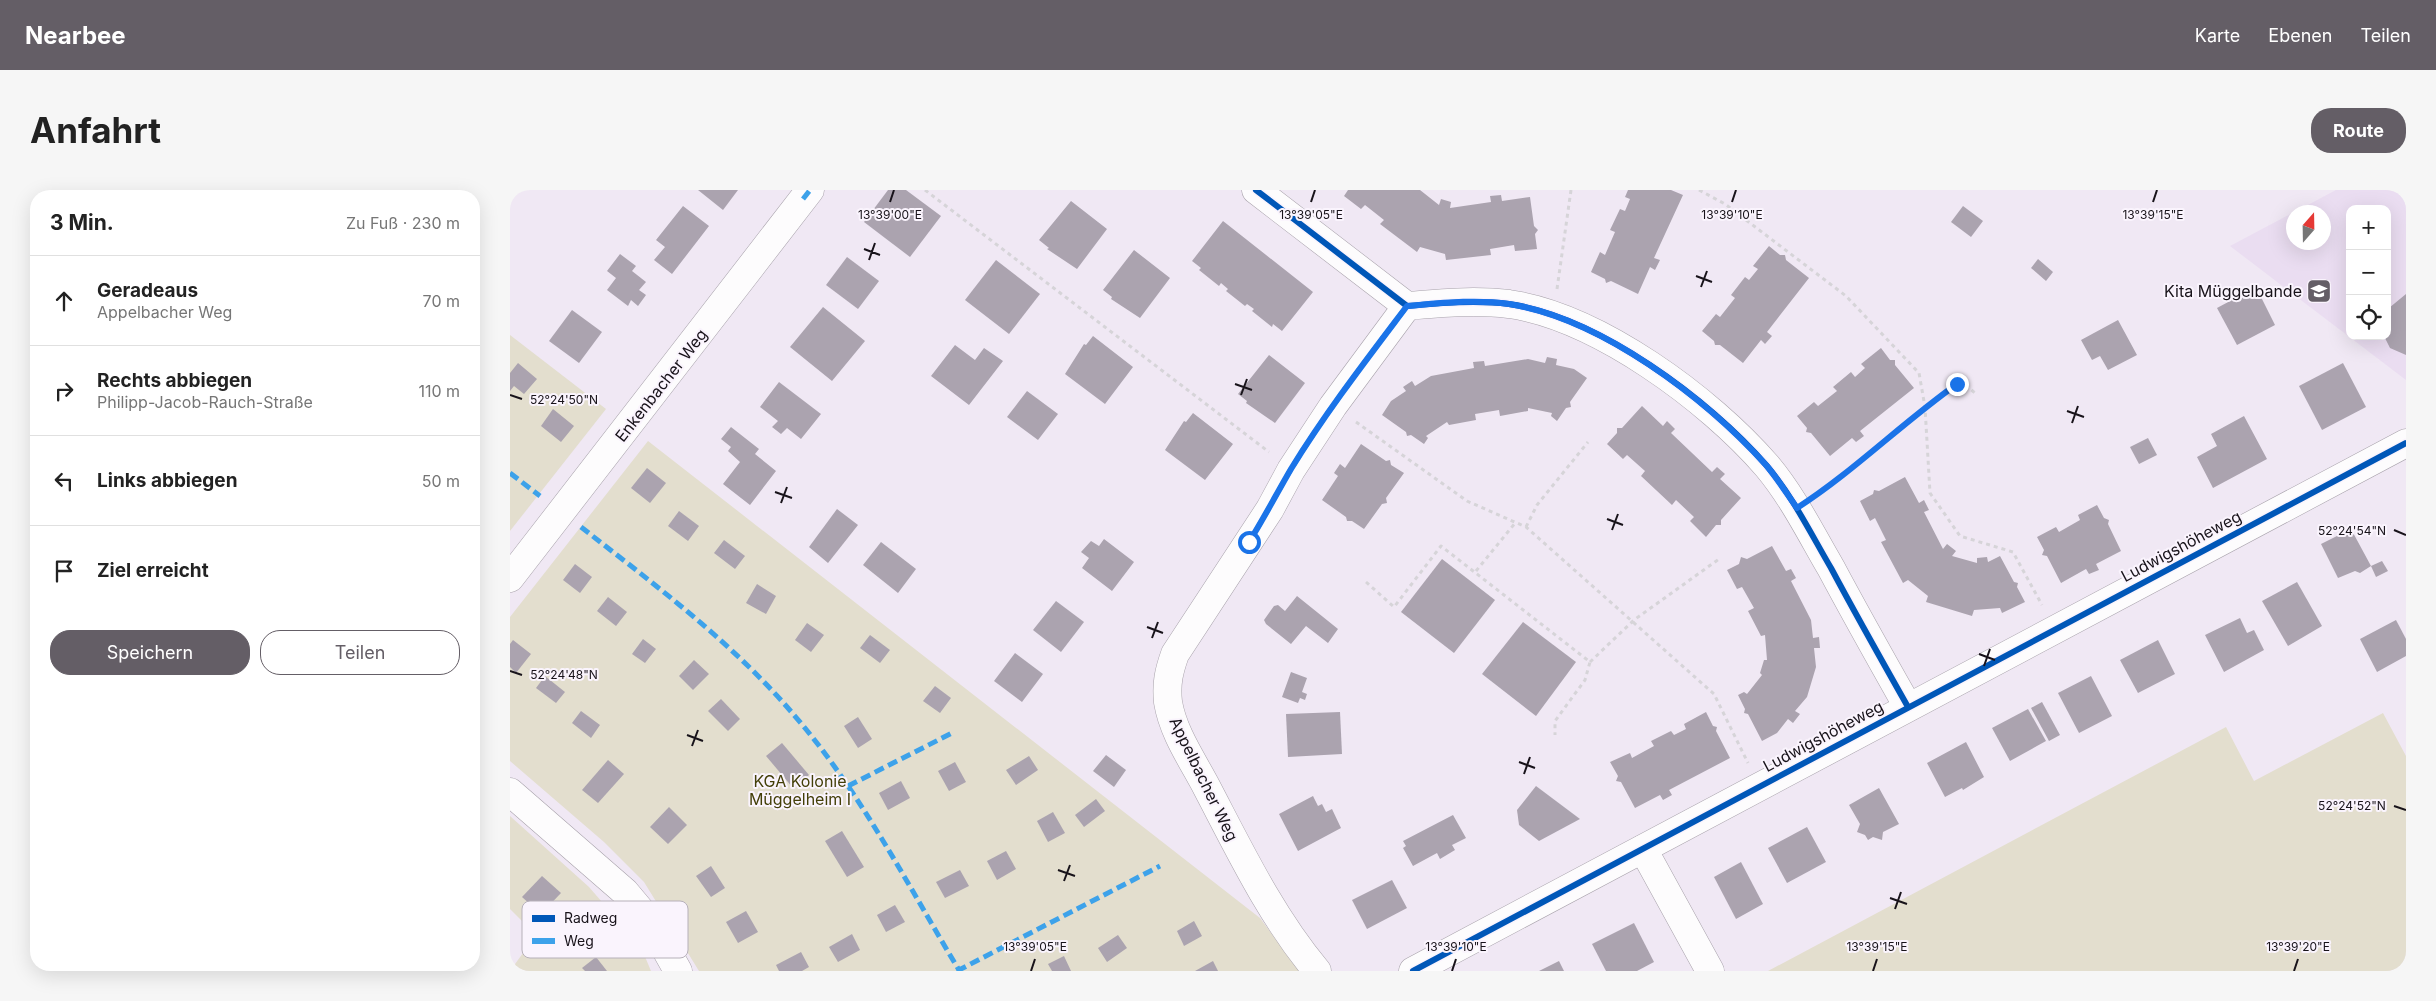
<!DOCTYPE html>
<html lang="de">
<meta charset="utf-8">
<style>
body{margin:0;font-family:Inter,sans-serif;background:#f6f6f6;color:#222}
.controls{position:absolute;right:15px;top:15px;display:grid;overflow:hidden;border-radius:10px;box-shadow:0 5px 20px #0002}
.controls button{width:45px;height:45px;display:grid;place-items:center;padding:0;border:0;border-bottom:1px solid #e0e0e0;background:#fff;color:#222;font:25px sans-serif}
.compass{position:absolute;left:1776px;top:15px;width:45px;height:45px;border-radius:50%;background:#fff;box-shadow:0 5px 20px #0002;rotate:20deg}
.stop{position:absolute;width:15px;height:15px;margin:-11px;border:4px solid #1a73e8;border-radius:50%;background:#fff}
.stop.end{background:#1a73e8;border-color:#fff;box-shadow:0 1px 5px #0008}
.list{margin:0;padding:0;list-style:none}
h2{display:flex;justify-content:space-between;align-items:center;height:65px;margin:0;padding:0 20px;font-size:21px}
h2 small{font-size:16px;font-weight:400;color:#767676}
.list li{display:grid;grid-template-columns:32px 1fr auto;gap:15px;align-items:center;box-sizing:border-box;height:90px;padding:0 20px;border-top:1px solid #e0e0e0}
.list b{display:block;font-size:19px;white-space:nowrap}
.list p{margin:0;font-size:16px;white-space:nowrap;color:#767676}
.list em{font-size:16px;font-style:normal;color:#767676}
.actions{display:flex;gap:10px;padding:15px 20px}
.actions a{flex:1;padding:11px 0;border:1px solid #645e66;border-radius:20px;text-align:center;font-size:18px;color:#645e66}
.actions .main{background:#645e66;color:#fff}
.icon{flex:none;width:28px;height:28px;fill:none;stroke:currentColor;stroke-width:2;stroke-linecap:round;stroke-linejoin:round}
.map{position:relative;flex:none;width:1896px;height:781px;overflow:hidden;border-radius:20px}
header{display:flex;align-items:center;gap:30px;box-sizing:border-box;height:70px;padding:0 25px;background:#645e66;color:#fff}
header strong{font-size:24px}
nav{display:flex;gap:28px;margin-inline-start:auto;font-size:18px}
.intro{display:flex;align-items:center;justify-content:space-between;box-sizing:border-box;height:120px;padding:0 30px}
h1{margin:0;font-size:35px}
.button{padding:12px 22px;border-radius:20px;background:#645e66;color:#fff;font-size:18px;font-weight:700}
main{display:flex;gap:30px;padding:0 30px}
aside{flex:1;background:#fff;border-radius:20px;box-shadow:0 5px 20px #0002}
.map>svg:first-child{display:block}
.built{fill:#eaddf1;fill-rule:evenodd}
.green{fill:#e3dece}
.building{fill:#aba3af}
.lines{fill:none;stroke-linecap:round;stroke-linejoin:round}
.minor-casing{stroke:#a7a1aa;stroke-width:29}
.path{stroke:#d6d4d8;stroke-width:3;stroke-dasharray:4 4;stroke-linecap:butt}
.minor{stroke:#fdfcfd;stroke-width:28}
.quiet{stroke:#3da2ea;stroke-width:5;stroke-dasharray:10 5;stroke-linecap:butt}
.cycleway-casing{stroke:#faf4fd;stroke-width:9}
.cycleway{stroke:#0057b8;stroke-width:6}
.route{stroke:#1a73e8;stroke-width:6}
.ticks{fill:none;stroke:#18131a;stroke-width:2}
.labels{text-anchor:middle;stroke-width:4;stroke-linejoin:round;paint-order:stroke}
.poi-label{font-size:16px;fill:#18131a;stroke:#faf4fd;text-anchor:end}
.street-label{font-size:16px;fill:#18131a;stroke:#faf4fd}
.park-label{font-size:16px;fill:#433f08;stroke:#faf4fd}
.key{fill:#faf4fd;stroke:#b6b0b9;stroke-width:1}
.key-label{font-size:14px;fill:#18131a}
.ticks-label{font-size:12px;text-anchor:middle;fill:#18131a;stroke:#faf4fd;stroke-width:4;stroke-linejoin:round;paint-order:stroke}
</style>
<header>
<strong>Nearbee</strong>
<nav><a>Karte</a><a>Ebenen</a><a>Teilen</a></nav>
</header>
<div class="intro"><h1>Anfahrt</h1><a class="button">Route</a></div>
<main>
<aside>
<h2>3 Min.<small>Zu Fuß · 230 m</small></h2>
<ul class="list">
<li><svg class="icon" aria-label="ahead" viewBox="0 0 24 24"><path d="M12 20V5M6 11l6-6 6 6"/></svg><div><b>Geradeaus</b><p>Appelbacher Weg</p></div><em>70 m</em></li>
<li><svg class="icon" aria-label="right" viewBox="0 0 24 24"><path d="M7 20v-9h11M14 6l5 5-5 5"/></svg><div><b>Rechts abbiegen</b><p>Philipp-Jacob-Rauch-Straße</p></div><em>110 m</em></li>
<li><svg class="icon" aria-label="left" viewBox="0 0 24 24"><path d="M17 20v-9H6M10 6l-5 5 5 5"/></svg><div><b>Links abbiegen</b></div><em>50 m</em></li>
<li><svg class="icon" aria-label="arrive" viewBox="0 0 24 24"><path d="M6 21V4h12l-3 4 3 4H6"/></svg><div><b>Ziel erreicht</b></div></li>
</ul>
<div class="actions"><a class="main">Speichern</a><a>Teilen</a></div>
</aside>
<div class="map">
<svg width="1896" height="781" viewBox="0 0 1896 781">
<rect width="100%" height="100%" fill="#f0e8f4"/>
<path class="built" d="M1826 0H1896V190L1720 56ZM1840 19H1877V146H1840ZM1784 22H1814V52H1784Z"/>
<g class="green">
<path d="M0 145 96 219 0 341Z"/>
<path d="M138 251 750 728 789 781H189L134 692 94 652 0 571V427Z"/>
<path d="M1873 523 1896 566V781H1258L1716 537 1744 591Z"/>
<path d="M0 626 79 697 131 757 141 781H0L26 745 0 719Z"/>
</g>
<g class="building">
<path d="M188 0H228L213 20Z"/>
<path d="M378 0H396L431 26 400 67 354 32Z"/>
<path d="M838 0H910L929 15 931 9 941 12 940 18 981 12 980 6 991 5 992 11 1020 7 1024 36 1028 40 1025 44 1027 59 1005 61 1004 55 980 59 981 65 936 70 935 64 910 57 907 62 870 34 874 30 855 15 851 19 834 6Z"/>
<path d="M1118 0H1161L1173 5 1144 68 1150 70 1145 80 1140 77 1128 104 1101 91 1096 93 1095 89 1081 82 1090 62 1095 65 1105 42 1100 40 1110 19 1115 21 1120 9 1115 7Z"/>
<path d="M561 11 597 39 567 79 537 59 539 58 529 50Z"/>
<path d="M173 16 199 36 162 84 144 70 155 57 146 50Z"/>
<path d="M1453 16 1473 31 1461 47 1441 32Z"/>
<path d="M713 31 803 102 772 141 763 134 762 137 742 121 744 119 737 114 735 116 716 101 718 99 711 93 709 96 689 80 691 78 682 71Z"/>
<path d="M1259 56 1270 65H1275L1276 70 1299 88 1257 142 1262 146 1255 154 1251 150 1233 173 1210 155H1205L1204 151 1192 141 1206 124 1210 127 1225 108 1221 105 1235 87 1239 90 1248 79 1243 76Z"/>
<path d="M624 60 660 88 630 128 601 109 602 107 593 100Z"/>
<path d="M110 64 126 76 122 81 136 92 129 100 136 105 128 116 121 110 118 116 97 100 106 88 97 81Z"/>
<path d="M337 67 369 91 348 119 316 95Z"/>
<path d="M1528 69 1543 82 1536 91 1521 78Z"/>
<path d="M486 70 530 104 499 144 455 110Z"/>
<path d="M1746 97 1765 135 1727 155 1707 118Z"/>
<path d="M1896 104V165L1880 158 1874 146H1877V123L1879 118Z"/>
<path d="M313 117 355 151 322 191 280 157Z"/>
<path d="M62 120 92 142 69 173 39 151Z"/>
<path d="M1608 130 1627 165 1598 180 1590 166 1582 170 1571 150Z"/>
<path d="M583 146 623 177 595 214 555 184 574 154 576 155Z"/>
<path d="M445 155 465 170 474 158 493 171 459 215 421 186Z"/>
<path d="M1371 158 1380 170H1385V175L1404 198 1350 241 1354 246 1346 252 1342 248 1320 266 1301 243 1296 242 1297 238 1287 226 1304 212 1308 216 1327 201 1323 197 1341 182 1345 187 1355 178 1351 174Z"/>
<path d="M759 165 795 193 765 233 736 213 737 211 728 204Z"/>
<path d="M1037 167 1047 169 1046 175 1064 179 1077 188 1060 212 1061 217 1056 218 1047 231 1041 226 1042 223 1018 218V221L990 226 989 220 965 224 966 230 939 235 937 232 916 246 918 248 914 254 901 245 897 246 896 242 872 225 881 211 896 201 893 197 902 191 905 196 921 186 964 178 963 172 974 171 975 176 1018 169 1035 173Z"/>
<path d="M8 173 27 189 14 204 4 196 0 201V183Z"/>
<path d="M1833 173 1856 217 1812 240 1789 196Z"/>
<path d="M269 192 311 224 291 249 277 238 271 244 262 237 268 231 250 217Z"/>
<path d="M517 201 548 224 528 250 497 227Z"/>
<path d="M1132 216 1153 236 1157 231 1165 239 1161 243 1202 282 1207 277 1215 284 1210 289 1231 308 1211 330V335H1206L1196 347 1180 331 1184 327 1166 310 1162 315 1131 286 1135 281 1117 265 1113 269 1097 254 1107 243V238H1112Z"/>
<path d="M43 219 64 236 51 252 31 236Z"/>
<path d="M683 223 723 254 695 290 655 260 674 231 676 232Z"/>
<path d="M1734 226 1757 269 1703 298 1687 267 1707 256 1701 244Z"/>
<path d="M221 237 249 259 245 264 266 281 240 315 213 294 230 272 218 261 221 257 211 249Z"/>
<path d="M1638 248 1647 265 1629 274 1620 257Z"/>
<path d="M851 254 876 271 880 270 881 275 894 283 876 308 877 313 872 314 854 339 842 331H837L836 327 812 310 828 286 824 283 830 274 835 278Z"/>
<path d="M137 278 156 293 140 313 121 298Z"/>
<path d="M1395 287 1409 313 1414 310 1419 320 1414 322 1433 359 1437 354 1446 361 1442 366 1467 373V368L1477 367 1478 372 1490 366 1504 392 1508 393 1507 397 1515 412 1492 423 1490 418 1464 420 1462 426 1416 412 1418 406 1398 390 1393 393 1371 352 1376 350 1365 328 1360 331 1350 311 1363 304 1364 300 1369 301Z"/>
<path d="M1587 315 1594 328 1599 330 1598 334 1611 361 1586 374 1589 380 1579 384 1576 379 1551 393 1537 366 1532 365 1534 360 1527 347 1546 337 1549 342 1570 330 1568 325Z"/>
<path d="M327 319 348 335 318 373 299 357Z"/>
<path d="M169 321 189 336 178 351 158 336Z"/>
<path d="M1841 339 1861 376 1850 383 1845 381 1828 388 1811 354Z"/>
<path d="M594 349 624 372 602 401 572 378 579 368 571 362 581 351 589 356Z"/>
<path d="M214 350 235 366 225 379 204 363Z"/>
<path d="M371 352 406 379 388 403 353 375Z"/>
<path d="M1262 356 1276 381 1281 379 1286 388 1281 391 1301 430 1303 448 1309 447 1310 458H1304L1306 477 1297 507 1285 521 1290 524 1283 533 1278 529 1267 543 1252 551 1238 524 1234 523 1235 519 1228 505 1234 502 1237 504 1252 485 1250 483 1254 470H1257L1255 445 1251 446 1238 421 1244 418 1232 397 1227 399 1217 380 1229 374 1231 367 1237 369Z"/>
<path d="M932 369 985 410 944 463 891 422Z"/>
<path d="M1872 371 1878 381 1866 387 1861 376Z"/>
<path d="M65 374 82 387 70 403 53 390Z"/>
<path d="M1787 392 1812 436 1778 456 1752 411Z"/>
<path d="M247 394 266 406 256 424 236 413Z"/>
<path d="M787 406 828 439 818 453 796 436 781 454 756 434 754 430 764 416 768 415 775 421Z"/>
<path d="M98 407 117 422 106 436 87 421Z"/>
<path d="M546 411 574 432 551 462 523 440Z"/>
<path d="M1730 428 1737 443 1744 440 1754 460 1714 482 1695 445Z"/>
<path d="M1886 430 1896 449V466L1867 482 1850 449Z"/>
<path d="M1013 432 1066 472 1026 526 972 484Z"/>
<path d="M297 433 314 445 301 462 285 450Z"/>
<path d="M360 445 380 460 370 473 350 458Z"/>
<path d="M133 449 146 459 135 473 122 464Z"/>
<path d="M3 450 21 464 6 483 0 477V454Z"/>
<path d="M1648 450 1665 484 1628 503 1610 470Z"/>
<path d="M505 463 533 484 512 512 484 491Z"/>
<path d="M184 470 199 484 183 500 169 486Z"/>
<path d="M781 482 797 488 792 502 797 504 795 510 790 508 788 513 772 507Z"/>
<path d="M35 486 55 502 46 513 26 498Z"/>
<path d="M1581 486 1602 526 1569 543 1548 503Z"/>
<path d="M425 496 441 508 430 523 413 511Z"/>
<path d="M211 509 230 529 218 541 198 521Z"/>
<path d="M1532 512 1550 545 1539 551 1521 518Z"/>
<path d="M1518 519 1536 551 1500 571 1482 538Z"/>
<path d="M71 521 90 535 81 548 62 533Z"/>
<path d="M830 522 832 564 778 567 776 524Z"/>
<path d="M1196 522 1203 536 1207 537 1206 541 1220 568 1159 600 1162 605 1153 610 1150 605 1125 618 1111 592 1106 591 1108 586 1100 572 1120 563 1122 568 1144 556 1141 551 1161 541 1164 545 1176 539 1174 534Z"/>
<path d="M348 527 362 549 348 558 334 536Z"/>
<path d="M1456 552 1474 587 1453 600 1452 598 1435 607 1417 573Z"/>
<path d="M272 553 299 585 283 598 256 566Z"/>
<path d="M596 565 616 580 604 597 583 581Z"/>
<path d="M519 566 528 580 506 595 496 580Z"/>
<path d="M98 570 114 584 88 613 72 600Z"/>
<path d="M445 572 456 592 439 601 428 581Z"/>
<path d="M391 591 400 608 378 620 369 603Z"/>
<path d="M1026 596 1070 629 1029 651 1009 635 1007 620Z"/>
<path d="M1369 598 1389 634 1373 642 1372 650 1363 647 1358 650 1355 645 1347 642 1350 634 1339 615Z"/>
<path d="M803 606 808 616 812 614 816 622 822 619 831 638 788 661 769 624Z"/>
<path d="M586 609 595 621 574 637 565 625Z"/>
<path d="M159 617 177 635 158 654 140 637Z"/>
<path d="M543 622 555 643 538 652 527 631Z"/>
<path d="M943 625 956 648 942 655 945 660 930 669 927 663 903 676 893 658 896 656 893 651Z"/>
<path d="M1297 637 1316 672 1277 693 1258 658Z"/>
<path d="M332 641 354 677 337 687 315 651Z"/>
<path d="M496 661 506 679 487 690 477 671Z"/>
<path d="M1231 672 1253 714 1226 729 1204 687Z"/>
<path d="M201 676 215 698 201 707 186 686Z"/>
<path d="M450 680 459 696 435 708 426 692Z"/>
<path d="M32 686 51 703 31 724 12 707Z"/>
<path d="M882 690 897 718 857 739 842 710Z"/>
<path d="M385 715 395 732 376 742 367 725Z"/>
<path d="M236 721 248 742 228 753 216 732Z"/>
<path d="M684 731 692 746 674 756 667 741Z"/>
<path d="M1124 733 1144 772 1127 781H1096L1082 754Z"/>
<path d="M342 744 350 760 328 772 319 757Z"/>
<path d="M608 745 617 758 597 772 588 758Z"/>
<path d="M291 762 299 777 292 781H269L266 775Z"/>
<path d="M554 766 561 781H542L538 774Z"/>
<path d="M86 767 97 781H75L72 778Z"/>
<path d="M703 771 708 781H685Z"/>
<path d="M1049 771 1054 781H1029Z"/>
</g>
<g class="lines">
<defs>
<g id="minor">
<path d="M746 0 897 116C931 113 965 110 999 114 1088 127 1199 209 1257 276 1283 307 1301 344 1321 378 1346 425 1372 471 1398 517"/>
<path d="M0 388 300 0"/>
<path d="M0 602 115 702 141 733 168 781"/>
<path d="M1133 659 1200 781"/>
<path d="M807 781C761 726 730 661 697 598 683 571 663 543 658 512 656 493 659 481 665 464L760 319 781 280 823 216 897 116"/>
<path d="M903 781 1896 253"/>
</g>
</defs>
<use href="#minor" class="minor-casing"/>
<g class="path">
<path d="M415 0 759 262"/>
<path d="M1189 0 1215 14 1336 106 1409 183 1415 217 1420 303 1450 346 1503 362 1532 415"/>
<path d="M1047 99 1061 0"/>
<path d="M846 232 957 311 1016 337 1204 504 1238 573"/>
<path d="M1311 303 1415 217 1447 195 1452 192 1465 203"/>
<path d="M1016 337 1027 315 1078 252"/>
<path d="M966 381 1006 332"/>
<path d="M856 392 884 417 931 356 1080 472 1075 490 1045 531V545"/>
<path d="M1080 472 1124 430 1209 369"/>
</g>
<use href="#minor" class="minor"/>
<g class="quiet">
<path d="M293 9 300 0"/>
<path d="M0 283 30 306"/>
<path d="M71 337C144 394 224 454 284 525 350 601 397 694 449 780"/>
<path d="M739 352C754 328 767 303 781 279 816 222 857 169 897 116"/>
<path d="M338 596 444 542"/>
<path d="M447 781 650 676"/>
</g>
<defs>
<g id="cycleway">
<path d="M746 0 897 116C931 113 965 110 999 114 1088 127 1199 209 1257 276 1283 307 1301 344 1321 378 1346 425 1372 471 1398 517"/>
<path d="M903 781 1896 253"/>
</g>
</defs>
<use href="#cycleway" class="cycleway-casing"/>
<use href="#cycleway" class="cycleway"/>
</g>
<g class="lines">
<path class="route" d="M739 352C754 328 767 303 781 279 816 222 857 169 897 116 931 113 966 109 999 114 1092 129 1194 207 1256 275 1267 288 1277 304 1287 318 1343 282 1392 233 1447 194"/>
</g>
<path class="ticks" d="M380 12 384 0M801 12 805 0M1222 12 1226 0M1643 12 1647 0M354 59 370 65M359 70 365 53M1186 86 1202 92M1191 97 1197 81M725 194 742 200M0 205 12 209M731 205 737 189M1557 221 1574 227M1562 233 1568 216M265 302 282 308M271 313 277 297M1097 329 1113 335M1102 340 1108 324M1884 340 1896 345M637 437 653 443M642 448 648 432M1469 464 1485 470M1474 476 1480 459M0 481 12 485M177 545 193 551M182 556 188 540M1009 572 1025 578M1014 584 1020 567M1884 616 1896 620M548 680 565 686M554 691 560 675M1380 708 1397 714M1385 719 1391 702M521 781 525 769M942 781 946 769M1363 781 1367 769M1784 781 1788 769"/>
<defs>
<symbol id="school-square" viewBox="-11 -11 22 22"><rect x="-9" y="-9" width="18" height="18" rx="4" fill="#645e66" stroke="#faf4fd"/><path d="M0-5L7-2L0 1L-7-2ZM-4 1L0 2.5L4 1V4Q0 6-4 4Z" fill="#fff"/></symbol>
</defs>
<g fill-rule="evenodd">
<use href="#school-square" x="1795" y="87" width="28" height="28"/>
</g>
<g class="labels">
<g class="poi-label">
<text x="1792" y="107">Kita Müggelbande</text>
</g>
<g class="street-label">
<text transform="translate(151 195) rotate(-52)" y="6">Enkenbacher Weg</text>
<text transform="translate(1671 356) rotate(-28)" y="6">Ludwigshöheweg</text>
<text transform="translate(1313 546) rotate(-28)" y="6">Ludwigshöheweg</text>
<text transform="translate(694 589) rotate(64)" y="6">Appelbacher Weg</text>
</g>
<g class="park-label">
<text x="290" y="597">KGA Kolonie<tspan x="290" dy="18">Müggelheim I</tspan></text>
</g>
</g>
<rect x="12" y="711" width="166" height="57" rx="8" class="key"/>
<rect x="22" y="725" width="23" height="7" fill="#0057b8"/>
<rect x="22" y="748" width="23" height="6" fill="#3da2ea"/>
<g class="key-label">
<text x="54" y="733">Radweg</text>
<text x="54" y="756">Weg</text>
</g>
<g class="ticks-label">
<text x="380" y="29">13°39'00"E</text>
<text x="801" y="29">13°39'05"E</text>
<text x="1222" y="29">13°39'10"E</text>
<text x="1643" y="29">13°39'15"E</text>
<text x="54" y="214">52°24'50"N</text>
<text x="1842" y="345">52°24'54"N</text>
<text x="54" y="489">52°24'48"N</text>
<text x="1842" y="620">52°24'52"N</text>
<text x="525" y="761">13°39'05"E</text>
<text x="946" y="761">13°39'10"E</text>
<text x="1367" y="761">13°39'15"E</text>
<text x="1788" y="761">13°39'20"E</text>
</g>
</svg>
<div class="controls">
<button>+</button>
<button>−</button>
<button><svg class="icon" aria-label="locate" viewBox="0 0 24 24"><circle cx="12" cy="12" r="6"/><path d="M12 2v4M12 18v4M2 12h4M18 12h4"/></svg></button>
</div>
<svg class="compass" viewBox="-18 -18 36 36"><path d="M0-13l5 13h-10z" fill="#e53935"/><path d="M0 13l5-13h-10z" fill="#767676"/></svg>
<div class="stop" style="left:739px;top:352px"></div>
<div class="stop end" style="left:1447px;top:194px"></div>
</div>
</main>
